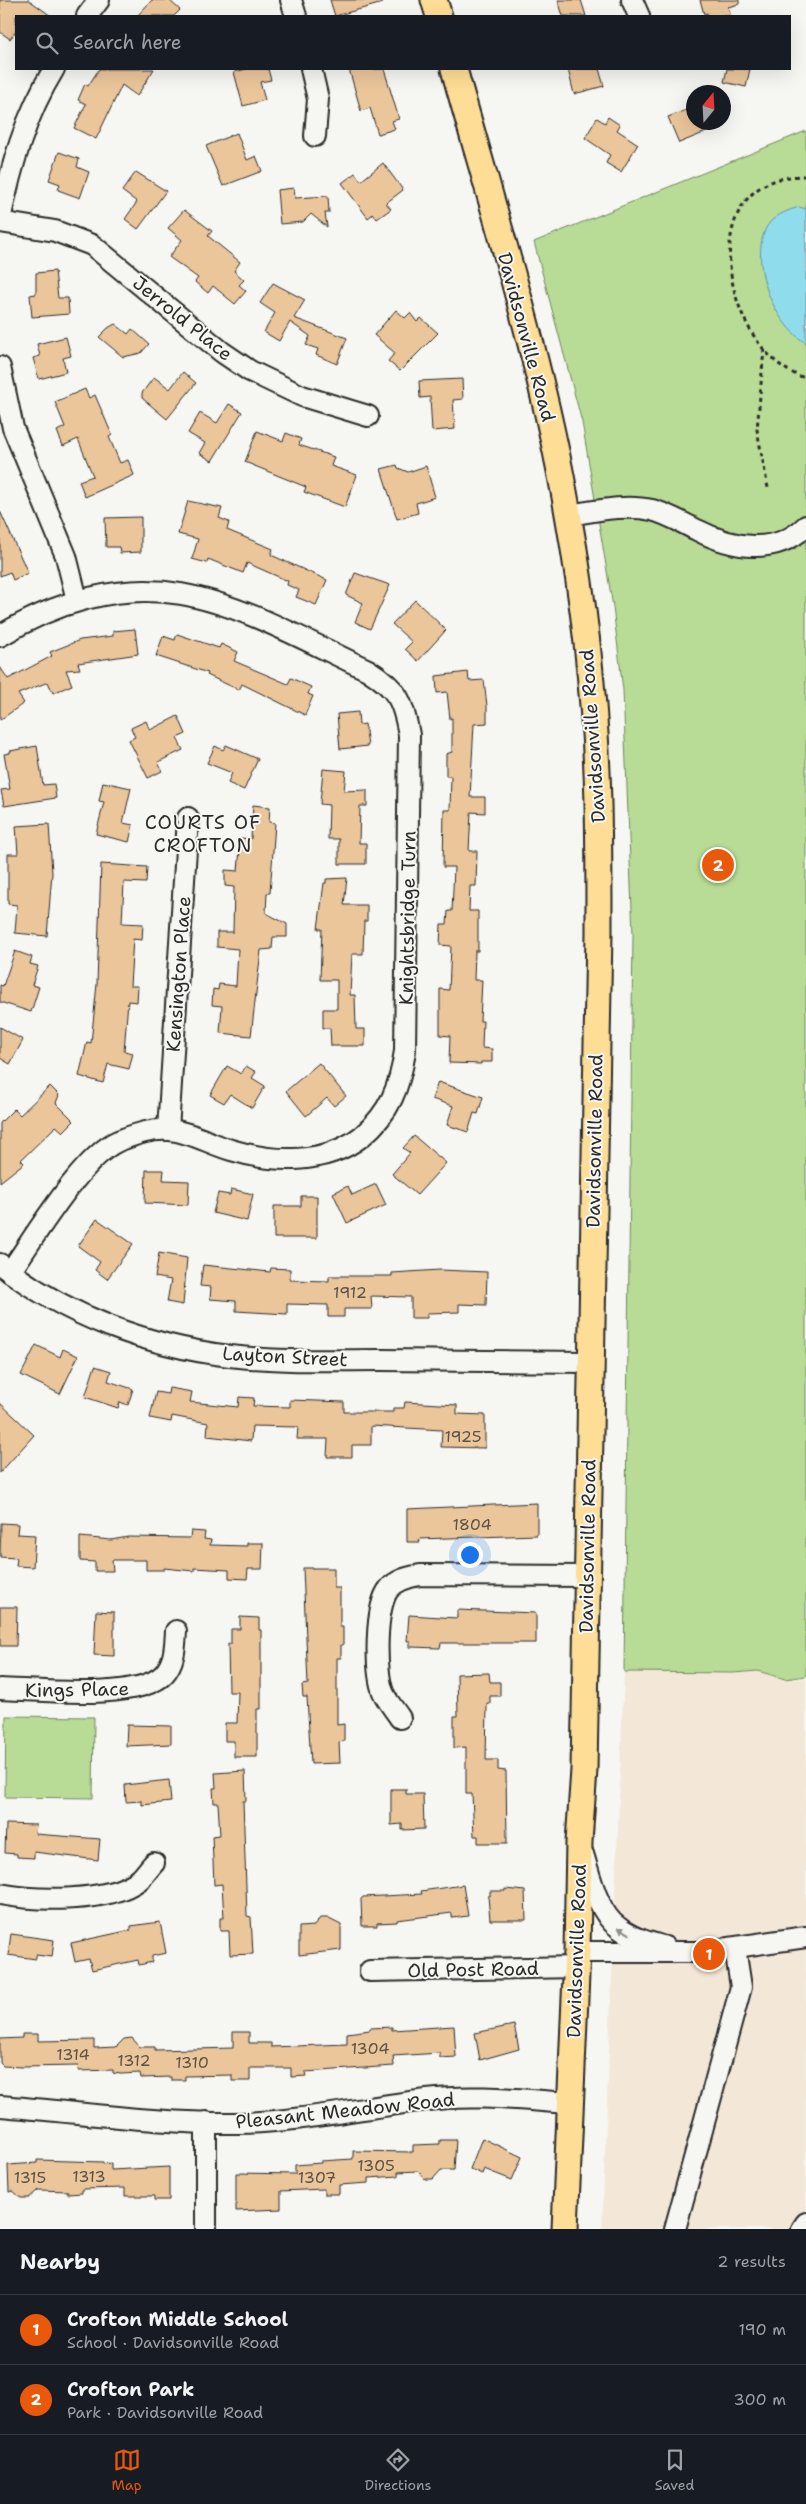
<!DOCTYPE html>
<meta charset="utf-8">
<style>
body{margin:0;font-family:"Shantell Sans",sans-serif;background:#242831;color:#f1f3f6}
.compass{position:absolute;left:686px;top:85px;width:45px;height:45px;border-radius:50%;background:#171b24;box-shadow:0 5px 20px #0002;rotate:18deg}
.you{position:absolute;left:469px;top:1554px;width:18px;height:18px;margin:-12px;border:4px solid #fff;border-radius:50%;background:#1a73e8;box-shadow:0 0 0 8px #1a73e833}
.badge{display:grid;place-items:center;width:32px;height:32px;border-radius:50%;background:#ea580c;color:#fff;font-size:16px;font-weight:700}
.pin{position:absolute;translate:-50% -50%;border:2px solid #fff;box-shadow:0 1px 5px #0006}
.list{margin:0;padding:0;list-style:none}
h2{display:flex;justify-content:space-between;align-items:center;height:65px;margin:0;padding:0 20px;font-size:21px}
h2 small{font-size:16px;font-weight:400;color:#9ea1a6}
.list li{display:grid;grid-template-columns:32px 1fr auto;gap:15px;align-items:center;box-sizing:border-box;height:70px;padding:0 20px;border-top:1px solid #363941}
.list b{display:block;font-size:19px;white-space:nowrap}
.list p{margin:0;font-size:16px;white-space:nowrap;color:#9ea1a6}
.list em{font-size:16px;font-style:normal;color:#9ea1a6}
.icon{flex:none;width:28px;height:28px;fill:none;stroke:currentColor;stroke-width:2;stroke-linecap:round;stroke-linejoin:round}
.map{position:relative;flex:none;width:806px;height:2229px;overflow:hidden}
.search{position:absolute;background:#171b24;box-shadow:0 5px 20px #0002;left:15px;right:15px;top:15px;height:55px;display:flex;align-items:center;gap:12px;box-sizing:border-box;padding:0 18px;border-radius:0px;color:#9ea1a6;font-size:19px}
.sheet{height:205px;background:#171b24}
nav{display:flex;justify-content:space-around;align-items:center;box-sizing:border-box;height:70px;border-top:1px solid #363941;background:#171b24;font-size:14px;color:#9ea1a6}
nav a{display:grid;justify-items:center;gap:2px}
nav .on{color:#ea580c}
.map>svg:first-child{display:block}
.built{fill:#f3e8d8}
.green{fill:#b8dc96;stroke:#728460}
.water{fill:#8fdced;stroke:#67959f}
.building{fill:#ebc69b;stroke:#2b2b2b}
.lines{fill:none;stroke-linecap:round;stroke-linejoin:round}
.minor-casing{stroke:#2b2b2b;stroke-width:24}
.major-casing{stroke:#2b2b2b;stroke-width:29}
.path{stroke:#2b2b2b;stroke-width:3;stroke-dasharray:4 4;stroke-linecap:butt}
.minor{stroke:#f6f6f2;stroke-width:20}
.major{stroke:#fedd96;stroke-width:25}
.oneway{fill:#90908e}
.labels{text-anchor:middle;stroke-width:4;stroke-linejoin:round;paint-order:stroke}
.number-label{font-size:16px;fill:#5b5247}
.street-label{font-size:19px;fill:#2b2b2b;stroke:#f6f6f2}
.neighbourhood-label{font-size:20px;letter-spacing:1px;fill:#2b2b2b;stroke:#f6f6f2}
</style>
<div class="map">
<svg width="806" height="2229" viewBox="0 0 806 2229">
<rect width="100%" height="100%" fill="#f6f6f2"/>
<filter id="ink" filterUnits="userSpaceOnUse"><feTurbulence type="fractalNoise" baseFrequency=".02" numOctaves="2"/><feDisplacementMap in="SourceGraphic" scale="10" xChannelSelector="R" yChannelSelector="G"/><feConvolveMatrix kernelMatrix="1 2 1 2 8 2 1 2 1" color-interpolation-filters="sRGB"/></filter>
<g filter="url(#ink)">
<path class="built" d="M758 1671 785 1679 806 1678V2229H602L624 1672 733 1673Z"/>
<g class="green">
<path d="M806 131V1676L785 1679 758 1671 733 1673 624 1672 633 934 623 690 613 607 582 422 534 242Z"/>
<path d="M6 1716 94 1717 93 1798 5 1797Z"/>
</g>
<path class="water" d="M799 207 806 209V343C774 324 750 265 765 230 771 216 786 211 799 207Z"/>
<g class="building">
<path d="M0 0H29L51 16H16V31L10 39 0 32Z"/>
<path d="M152 0H169L180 10 174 16H137Z"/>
<path d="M330 0H383V3L335 16Z"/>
<path d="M558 0H581L586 16H563Z"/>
<path d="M700 0H739V4L728 7 731 16H708L707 13 704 14Z"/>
<path d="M99 69H154L137 96 122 85 96 139 74 128 86 104 78 100 85 84 88 86Z"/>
<path d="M247 69H268L271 80 260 82 265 100 243 106 234 72Z"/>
<path d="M349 69H384L399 119 392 121 395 129 378 134 370 108 361 111Z"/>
<path d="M568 69H599L604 86 574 94Z"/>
<path d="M727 69H750L746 87 724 82Z"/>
<path d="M694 107V122H702L706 132 679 143 668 117Z"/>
<path d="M608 117 620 125 617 130 638 144 621 172 606 163 610 155 585 138 597 118 605 123Z"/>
<path d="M237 133 247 160 256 156 262 171 223 186 206 146Z"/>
<path d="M59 152 79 159 77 167 89 172 80 198 58 190 60 184 49 180Z"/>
<path d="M383 163 403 190 386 203 391 209 377 219 373 214 368 218 342 183 355 173 361 181Z"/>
<path d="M136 172 166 191 138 229 125 219 137 202 122 191Z"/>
<path d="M294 188 295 198 328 196 329 213H325L327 227 311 214 303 222 280 224 277 190Z"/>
<path d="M184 210 212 231 208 236 240 262 234 271 244 280 239 285 246 291 235 304 213 286 208 293 195 282 198 278 169 257 182 240 168 228Z"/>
<path d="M55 271 58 298H68L69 314 32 317 30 295 36 294V273Z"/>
<path d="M273 283 305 300 294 318 347 338 337 364 316 355 318 349 306 345 310 336 290 322 279 341 264 332 275 313 260 303Z"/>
<path d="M396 310 405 318 410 313 417 322 421 318 438 333 400 371 388 361 395 353 374 335Z"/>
<path d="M115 324 128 334 132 329 149 344 141 353 123 357 99 337 108 328Z"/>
<path d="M66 337 71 356 63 358 66 372 39 379 33 358 40 356 37 344Z"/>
<path d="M183 372 196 383 167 419 142 398V393L154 377 170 389Z"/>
<path d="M462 379 463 399 453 400 455 429 432 431 430 397 420 398 419 381Z"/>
<path d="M85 389 89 398 95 395 112 435 109 437 120 463 128 460 134 475 85 497 79 481 93 476 78 439 63 446 57 431 65 427 55 402Z"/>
<path d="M229 404 242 412 212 461 199 453 205 443 188 433 200 413 217 423Z"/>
<path d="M257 431 283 441 286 433 301 439 299 445 334 457 331 466 357 475 345 507 304 492 306 487 245 462Z"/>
<path d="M397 465 398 468 408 472 426 466 435 497 416 503 418 513 397 519 381 469Z"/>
<path d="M188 501 222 508 219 518 229 522 227 530 273 549 271 555 327 580 316 605 296 597 299 590 287 585 288 581 247 563 243 573 208 559 207 563 192 559 198 539 178 534Z"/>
<path d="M0 511 28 573 13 580 10 572 0 576Z"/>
<path d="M141 517V552L120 553 119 547H106L105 518Z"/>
<path d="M355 573 390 585 370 629 355 622 363 603 346 595Z"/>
<path d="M415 600 446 630 418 661 405 649 412 642 392 624Z"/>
<path d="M135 629 138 654 78 663 80 669 66 670 72 685 53 693 48 682 18 694 24 703 0 720V667L8 679 52 656 50 652 80 640 113 636V631Z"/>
<path d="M177 634 219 648 221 644 238 652 234 661 288 684 291 678 311 687 308 694 313 696 305 715 242 684 239 690 207 675 208 673 156 656 163 636 175 640Z"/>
<path d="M468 672 469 681 484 680 487 706V723L474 724 470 797H485V813L471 812 469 851H477L476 886H470L469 911H478V951H475L474 980H482L480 1021H483L482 1048 492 1049V1062H481V1064L449 1063 450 1036 440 1035V989L449 990 451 946 440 945 441 924H447L448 911H452L454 867H443L444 810H450L451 776H446V754L452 752V718L450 719 447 692 437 693 436 676Z"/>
<path d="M358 712 359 725 365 724 368 746 340 749 337 714Z"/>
<path d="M178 716 186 734 177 738 183 750 158 762 162 771 148 778 129 740 135 737 131 728 146 721 150 730Z"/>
<path d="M226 745 258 759 244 790 228 783 232 773 207 763 215 746 223 750Z"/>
<path d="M37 746 43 785 54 784 56 798 4 806 1 790 10 789 4 754 10 753V751Z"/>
<path d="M323 769 346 771 344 791 367 790V806H360L359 843H366V864H339V839H328L329 805 320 804Z"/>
<path d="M103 782 131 788 123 823 133 825 129 842 96 834 104 802 99 801Z"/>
<path d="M253 805 270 807 269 822 275 823 270 893H267L266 913 287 924V937H273L272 949 261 950 251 1036 220 1033 222 1006 212 1005 213 989 218 990 219 984 236 986 238 949 217 947V932H233L234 887 225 886V870L238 871 241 838 251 839Z"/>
<path d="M49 824 52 873 47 936 15 933 17 905 8 904V854H18L16 826Z"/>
<path d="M101 864 147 867 146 883 124 882 122 923 143 924 142 940 133 939 130 986H138L137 1002 128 1001 124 1051 133 1053 129 1069 108 1064 103 1083 79 1076 87 1042 91 1043 97 984Z"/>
<path d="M347 878 344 905H367V921H364L363 954H352L350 995H355L356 1029H365V1046H331L330 1028H323V1009H337V980H320L322 929H318L324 883H326V879Z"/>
<path d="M15 951 32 957 30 964 38 966 32 985 39 987 31 1012 0 1002V985L3 986Z"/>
<path d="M0 1027 23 1040 10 1064 0 1058Z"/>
<path d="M319 1063 346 1096 334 1106 327 1098 306 1116 286 1091Z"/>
<path d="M227 1066 241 1074 246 1066 256 1072 252 1078 265 1086 252 1108 230 1094 224 1103 210 1095Z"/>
<path d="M438 1082 483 1097 478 1114 474 1113 468 1132 447 1125 453 1106 432 1099Z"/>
<path d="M50 1086 59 1095 56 1103 74 1121 63 1132 56 1126 21 1160 24 1163 0 1182V1123L14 1109 20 1115Z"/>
<path d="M414 1136 446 1163 417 1195 392 1174 410 1153 403 1148Z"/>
<path d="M146 1170H164L163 1180 189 1181 188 1205 145 1203Z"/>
<path d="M376 1184 386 1205 347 1223 333 1193 348 1186 352 1195Z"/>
<path d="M231 1189 253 1194 247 1221 213 1213 218 1193 230 1195Z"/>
<path d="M301 1196H317V1238H274V1206H301Z"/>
<path d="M97 1219 133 1244 107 1279 95 1270 100 1262 78 1246Z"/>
<path d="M159 1253 187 1258 183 1305 167 1302 171 1280 155 1277Z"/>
<path d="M203 1265 270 1272 271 1268 290 1269V1280L329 1281V1276H392V1273L440 1270 487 1272 486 1305 459 1304V1312L427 1313V1318H411V1297L371 1296 372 1309H344V1317H328V1305L287 1304V1314L236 1311V1301L210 1299 211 1287 200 1286Z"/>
<path d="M36 1345 60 1357 63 1349 78 1356 60 1394 21 1375Z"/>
<path d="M95 1366 111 1371 108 1381 133 1389 128 1405 120 1402 118 1408 85 1397Z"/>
<path d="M169 1388 192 1392 190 1402 238 1407 239 1397 254 1398 253 1406 290 1407V1400L344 1402V1412H393V1408H404L405 1402 457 1405V1414L485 1415V1448L441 1447 442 1430 371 1426V1445H352V1457H327L328 1439H297L298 1427 252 1426 251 1441 207 1436 208 1423 172 1416 171 1422 150 1418 156 1392 168 1394Z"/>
<path d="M0 1403 34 1435 0 1473Z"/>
<path d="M537 1503V1535L419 1539 420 1542H407V1509Z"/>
<path d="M1 1523 18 1524 17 1534 35 1535 33 1567 16 1566 17 1558 0 1557Z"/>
<path d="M191 1531 205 1532 204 1539 211 1540 210 1545 247 1546V1543H263L262 1569H248L247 1579 229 1578V1570L194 1568V1571L164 1568V1570H146V1560H112L113 1571H95V1562L80 1561V1537L111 1540 128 1537 190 1538Z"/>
<path d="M303 1568H334V1588H340V1627H343V1645H341V1658H337V1725L344 1724V1741L339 1742 340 1763 311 1764 307 1697H303L302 1685 308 1684Z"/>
<path d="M0 1607H17L16 1646H0Z"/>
<path d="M457 1610 536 1613V1643H441L440 1648 410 1647V1641H407L409 1615 457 1618Z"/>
<path d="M96 1611 114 1612V1656L94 1655Z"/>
<path d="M240 1617 259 1618V1630H261V1709H257V1757H234V1741H225V1723H237L238 1692H229L228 1644H231V1629H240Z"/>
<path d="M489 1673 490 1682H500V1696H490V1704H487L486 1760H498V1770L506 1771 507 1843H478V1836H474L472 1794H466V1747L454 1748V1716H458L457 1674Z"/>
<path d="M127 1725 171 1726V1744L126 1746Z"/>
<path d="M245 1771 246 1801H243L247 1916 251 1917 253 1954 230 1955 229 1931H220V1918H224L222 1884 214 1885 212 1836 220 1835 218 1803H214L213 1788H216L215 1773Z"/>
<path d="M169 1780 171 1802 142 1805V1801L126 1802 125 1785Z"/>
<path d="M391 1789H406V1794H423L424 1829 402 1830V1824L391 1825Z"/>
<path d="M6 1824 36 1825 35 1834 100 1839 98 1860 34 1852V1858L17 1857V1854L5 1853Z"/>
<path d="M463 1885 468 1916 452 1918V1913L397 1920V1922L377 1923V1926H362L361 1899 363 1897 422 1894 421 1891Z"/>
<path d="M505 1889 525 1891 526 1920H490L488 1896H490V1891H505Z"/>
<path d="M320 1918H327L341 1925V1950L299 1955V1927L314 1926Z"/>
<path d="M160 1922 166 1953 152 1956V1962L139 1965 138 1960 92 1970 89 1959 75 1962 71 1943 131 1930V1926Z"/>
<path d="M11 1934 54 1940 52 1957 36 1955V1959L8 1955Z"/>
<path d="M514 2025 519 2049 480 2060 475 2033Z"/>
<path d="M454 2026 456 2057 440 2058V2053L393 2056 394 2066 305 2072 306 2076 291 2077V2068H250V2081H232V2075L185 2076V2080H171V2077L141 2078 140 2073 121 2074 113 2073V2070L79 2071 78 2066 22 2067 3 2066 0 2063V2039L22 2038V2034H38V2041L94 2040V2048L116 2047 124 2039 132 2038 140 2047H155V2050L233 2048V2032H249V2043H271V2047L347 2044V2033L370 2030V2028L392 2027V2030Z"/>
<path d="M482 2138 522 2157 512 2180 484 2169 482 2174 470 2169Z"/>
<path d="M440 2140H456L454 2170H441L433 2179H425L418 2171 398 2172V2176L369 2178V2183L339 2185V2194H324V2189L281 2191V2209L236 2211V2173L295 2174V2165L321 2163V2161L353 2159V2151L413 2152V2145L440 2144Z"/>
<path d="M37 2160 103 2162V2164L111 2163V2170L169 2167V2200H154V2196H125V2188L82 2189V2193L68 2194V2191L38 2190 29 2198H21L13 2191 9 2192 8 2165 37 2163Z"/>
</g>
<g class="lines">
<defs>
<g id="minor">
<path d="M291 0 296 16"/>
<path d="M632 0 639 16"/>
<path d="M87 16 99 0"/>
<path d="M311 69 318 99 315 136"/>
<path d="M0 220C11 167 25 116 54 69"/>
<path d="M0 222 55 231 92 245 222 352 250 371 302 396 368 416"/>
<path d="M0 367 13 428 66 556 77 600"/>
<path d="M568 515C595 511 625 504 652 510 668 514 682 523 697 530 732 548 775 556 806 526"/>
<path d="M0 636C54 603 118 583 181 594 244 605 310 643 368 670 398 689 403 701 409 735L405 1051C400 1086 390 1113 362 1136 325 1165 274 1163 231 1150 210 1144 191 1132 170 1130 152 1128 134 1135 118 1141 82 1157 34 1238 10 1272"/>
<path d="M168 1130 188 818"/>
<path d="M0 1264C65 1316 148 1346 230 1356 280 1362 331 1360 381 1360 451 1361 520 1361 590 1362"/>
<path d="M0 1689C38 1690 139 1701 164 1674 175 1662 175 1646 176 1631"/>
<path d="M400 1718C394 1709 387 1701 383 1692 375 1671 375 1606 389 1589 397 1580 408 1577 420 1575L587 1576"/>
<path d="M583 1854C590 1876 598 1913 618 1927 631 1938 649 1942 665 1947"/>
<path d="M0 1894C36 1901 108 1903 139 1880 144 1876 149 1868 154 1863"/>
<path d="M577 1952H701L806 1937"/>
<path d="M370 1971 576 1967"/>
<path d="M0 2106C79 2112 159 2124 238 2123 302 2122 364 2107 427 2100 474 2094 523 2100 571 2103"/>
<path d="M206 2122V2229"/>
<path d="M675 2229 741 1987 735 1948"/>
<path d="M802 2229 806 2223"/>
</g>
<g id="major">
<path d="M434 0 439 16"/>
<path d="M454 69C495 216 542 363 568 514 585 609 596 707 598 804 599 847 599 890 599 932L584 1770 579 1842 577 1952 565 2229"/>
</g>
</defs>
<use href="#minor" class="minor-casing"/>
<use href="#major" class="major-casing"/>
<g class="path">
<path d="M806 176C685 174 725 357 806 378"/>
<path d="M764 349 757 430 768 488"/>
</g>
<use href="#minor" class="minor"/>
<use href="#major" class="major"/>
</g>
<defs><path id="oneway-solid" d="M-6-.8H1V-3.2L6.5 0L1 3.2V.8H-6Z" transform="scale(1.25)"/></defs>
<use class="oneway" href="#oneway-solid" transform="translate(624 1931) rotate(-150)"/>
</g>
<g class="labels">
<g class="number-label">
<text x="350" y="1298">1912</text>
<text x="463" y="1442">1925</text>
<text x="472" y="1530">1804</text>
<text x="370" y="2054">1304</text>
<text x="73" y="2060">1314</text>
<text x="134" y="2066">1312</text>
<text x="192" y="2068">1310</text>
<text x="376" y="2171">1305</text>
<text x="89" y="2182">1313</text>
<text x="30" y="2183">1315</text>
<text x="317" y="2183">1307</text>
</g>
<g class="street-label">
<text transform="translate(183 318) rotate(39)" y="7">Jerrold Place</text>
<text transform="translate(527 337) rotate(75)" y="7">Davidsonville Road</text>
<text transform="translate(592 736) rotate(-94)" y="7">Davidsonville Road</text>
<text transform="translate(407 918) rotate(-89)" y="7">Knightsbridge Turn</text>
<text transform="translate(178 974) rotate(-86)" y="7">Kensington Place</text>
<text transform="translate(594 1141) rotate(-89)" y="7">Davidsonville Road</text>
<text transform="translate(285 1356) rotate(3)" y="7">Layton Street</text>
<text transform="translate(587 1546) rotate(-89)" y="7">Davidsonville Road</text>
<text transform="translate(77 1689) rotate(-1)" y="7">Kings Place</text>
<text transform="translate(576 1951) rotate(-88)" y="7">Davidsonville Road</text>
<text transform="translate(473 1969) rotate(-1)" y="7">Old Post Road</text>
<text transform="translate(345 2110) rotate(-6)" y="7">Pleasant Meadow Road</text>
</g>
<g class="neighbourhood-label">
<text x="203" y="829">COURTS OF<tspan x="203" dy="23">CROFTON</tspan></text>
</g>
</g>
</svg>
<svg class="compass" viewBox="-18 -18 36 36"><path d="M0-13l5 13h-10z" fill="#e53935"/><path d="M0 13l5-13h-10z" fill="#9ea1a6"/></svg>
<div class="you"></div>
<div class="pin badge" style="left:709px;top:1954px">1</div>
<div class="pin badge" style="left:718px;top:865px">2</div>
<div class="search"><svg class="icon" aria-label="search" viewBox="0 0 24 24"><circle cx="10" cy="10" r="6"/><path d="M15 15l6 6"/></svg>Search here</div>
</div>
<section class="sheet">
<h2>Nearby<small>2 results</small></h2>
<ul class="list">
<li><span class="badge">1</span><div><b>Crofton Middle School</b><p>School · Davidsonville Road</p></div><em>190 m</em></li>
<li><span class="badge">2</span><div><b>Crofton Park</b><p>Park · Davidsonville Road</p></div><em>300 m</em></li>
</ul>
</section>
<nav>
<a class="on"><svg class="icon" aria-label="map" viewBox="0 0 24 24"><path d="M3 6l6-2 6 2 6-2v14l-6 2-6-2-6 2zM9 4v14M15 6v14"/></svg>Map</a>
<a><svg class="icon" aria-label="directions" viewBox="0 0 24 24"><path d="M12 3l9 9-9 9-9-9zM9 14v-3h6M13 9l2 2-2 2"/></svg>Directions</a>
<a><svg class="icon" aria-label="saved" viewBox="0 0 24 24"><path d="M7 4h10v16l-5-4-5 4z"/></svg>Saved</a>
</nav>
